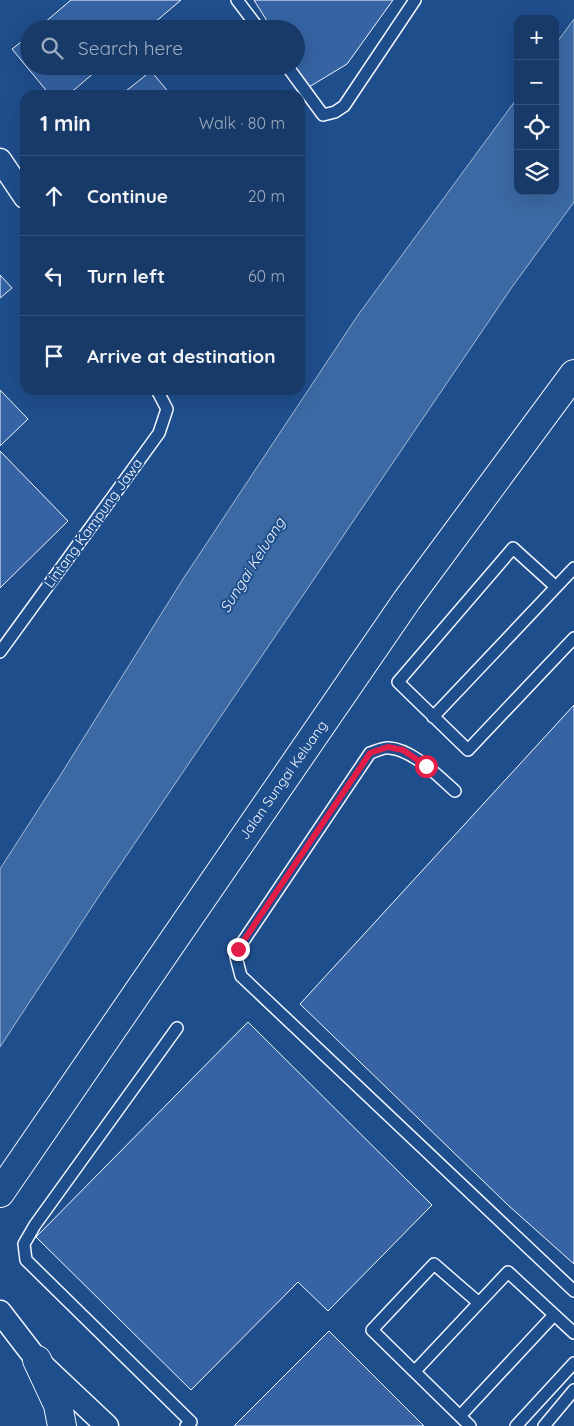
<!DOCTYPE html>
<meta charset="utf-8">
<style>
body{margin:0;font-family:Quicksand,sans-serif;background:#20416f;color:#f1f3f6}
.controls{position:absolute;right:15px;top:15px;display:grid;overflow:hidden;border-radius:10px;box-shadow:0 5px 20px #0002}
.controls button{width:45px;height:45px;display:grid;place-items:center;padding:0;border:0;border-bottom:1px solid #36547d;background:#173a69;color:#f1f3f6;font:25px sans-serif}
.stop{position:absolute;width:15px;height:15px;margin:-11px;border:4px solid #e11d48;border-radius:50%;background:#fff}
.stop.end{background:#e11d48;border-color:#fff;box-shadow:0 1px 5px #0008}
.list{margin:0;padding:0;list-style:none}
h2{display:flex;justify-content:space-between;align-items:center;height:65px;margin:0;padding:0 20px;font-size:21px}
h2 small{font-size:16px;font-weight:400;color:#9eadc0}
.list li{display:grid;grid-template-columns:32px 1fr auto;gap:15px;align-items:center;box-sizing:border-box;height:80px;padding:0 20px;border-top:1px solid #36547d}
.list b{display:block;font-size:19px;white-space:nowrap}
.list em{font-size:16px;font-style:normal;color:#9eadc0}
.icon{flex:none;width:28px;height:28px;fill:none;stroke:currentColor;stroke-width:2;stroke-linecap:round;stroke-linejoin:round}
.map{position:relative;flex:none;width:574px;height:1426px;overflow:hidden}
.search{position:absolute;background:#173a69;box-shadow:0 5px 20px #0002;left:20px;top:20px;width:285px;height:55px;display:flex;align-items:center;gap:12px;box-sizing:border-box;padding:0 18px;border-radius:28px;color:#9eadc0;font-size:19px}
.panel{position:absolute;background:#173a69;box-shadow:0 5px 20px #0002;left:20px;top:90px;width:285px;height:305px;border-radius:15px}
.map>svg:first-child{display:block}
.water{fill:#3b69a3;stroke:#a8bbd7}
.building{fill:#3563a3;stroke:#f2f6ff}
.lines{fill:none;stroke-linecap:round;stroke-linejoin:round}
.lane-casing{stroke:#f2f6ff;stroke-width:14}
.street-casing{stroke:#f2f6ff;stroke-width:25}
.secondary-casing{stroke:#f2f6ff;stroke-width:30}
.primary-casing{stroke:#f2f6ff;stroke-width:30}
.lane{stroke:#1f4e8c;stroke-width:11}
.street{stroke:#1f4e8c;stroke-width:22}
.secondary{stroke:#1f4e8c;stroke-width:28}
.primary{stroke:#1f4e8c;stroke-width:28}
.route{stroke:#e11d48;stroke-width:6}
.labels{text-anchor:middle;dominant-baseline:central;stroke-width:4;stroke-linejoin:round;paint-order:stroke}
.street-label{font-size:14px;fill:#f2f6ff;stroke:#1f4e8c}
.water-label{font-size:15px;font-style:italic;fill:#f2f6ff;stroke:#1f4e8c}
</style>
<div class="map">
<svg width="574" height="1426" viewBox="0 0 574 1426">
<rect width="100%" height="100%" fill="#1f4e8c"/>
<path class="water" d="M574,19V202L512,287L101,893L0,1047V869L63,771L183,579L358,315L518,97V191H555V45Z"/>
<path class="building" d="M71,0H181L147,29H37Z
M254,0H393L347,64L309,87L295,66L296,29H272Z
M29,36V66H102L68,95H50L12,49Z
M151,71L171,95H121Z
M0,275L12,288L0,298Z
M0,390L28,419L0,446Z
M0,451L68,521L0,588Z
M574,705V1264L509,1206L300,1004Z
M248,1022L432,1205L328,1311L298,1282L191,1390L36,1237Z
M329,1331L424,1426H234Z"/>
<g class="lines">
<g class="lane-casing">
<path id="lane" d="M237,0L259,29
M287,66L323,115L335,112L344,106L415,0
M556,587L513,548L398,682L468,750L574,638
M0,652L159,433L167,409L157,390
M433,717L574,568
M455,791C439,777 412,749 389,748C384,747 376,751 370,753L238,949L236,957L241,976L574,1291
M177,1028L35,1225L24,1244L26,1260L191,1422L186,1426
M415,1371L508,1272L574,1333
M460,1416L554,1315
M470,1426L372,1330L434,1264L479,1303
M516,1426L574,1363
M544,1426L574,1390"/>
</g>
<g class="street-casing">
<path id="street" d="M0,160L25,197
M0,1312L37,1360L107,1426"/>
</g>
<g class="secondary-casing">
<path id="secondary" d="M0,1193L407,600L574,374"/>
</g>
<g class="primary-casing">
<path id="primary" d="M37,1360L58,1405L62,1426"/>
</g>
<use href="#lane" class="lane"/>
<use href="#street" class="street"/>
<use href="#secondary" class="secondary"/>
<use href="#primary" class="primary"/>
</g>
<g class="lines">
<path class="route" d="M238,949L370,753L388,747L403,750L426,766"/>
</g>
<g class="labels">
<g class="street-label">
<text transform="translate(93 523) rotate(-54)">Lintang Kampung Jawa</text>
<text transform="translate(283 780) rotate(-55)">Jalan Sungai Keluang</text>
</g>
<g class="water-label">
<text transform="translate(252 565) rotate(-58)">Sungai Keluang</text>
</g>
</g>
</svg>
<div class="controls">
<button>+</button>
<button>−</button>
<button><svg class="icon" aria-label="locate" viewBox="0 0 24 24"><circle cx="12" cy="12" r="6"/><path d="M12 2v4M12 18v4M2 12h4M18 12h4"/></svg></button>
<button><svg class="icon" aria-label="layers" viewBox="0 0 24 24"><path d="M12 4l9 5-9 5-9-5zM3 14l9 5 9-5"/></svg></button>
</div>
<div class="stop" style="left:426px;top:766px"></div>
<div class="stop end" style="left:238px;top:949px"></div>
<div class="search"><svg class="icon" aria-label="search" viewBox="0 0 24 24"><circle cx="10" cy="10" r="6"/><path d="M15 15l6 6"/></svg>Search here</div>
<section class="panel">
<h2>1 min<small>Walk · 80 m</small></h2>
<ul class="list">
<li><svg class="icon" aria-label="ahead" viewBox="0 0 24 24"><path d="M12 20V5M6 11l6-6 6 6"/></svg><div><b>Continue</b></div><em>20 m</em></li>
<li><svg class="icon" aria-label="left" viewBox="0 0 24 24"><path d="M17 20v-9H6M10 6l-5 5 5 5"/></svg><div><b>Turn left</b></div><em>60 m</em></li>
<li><svg class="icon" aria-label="arrive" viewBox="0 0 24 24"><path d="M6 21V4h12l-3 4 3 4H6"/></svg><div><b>Arrive at destination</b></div></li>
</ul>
</section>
</div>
